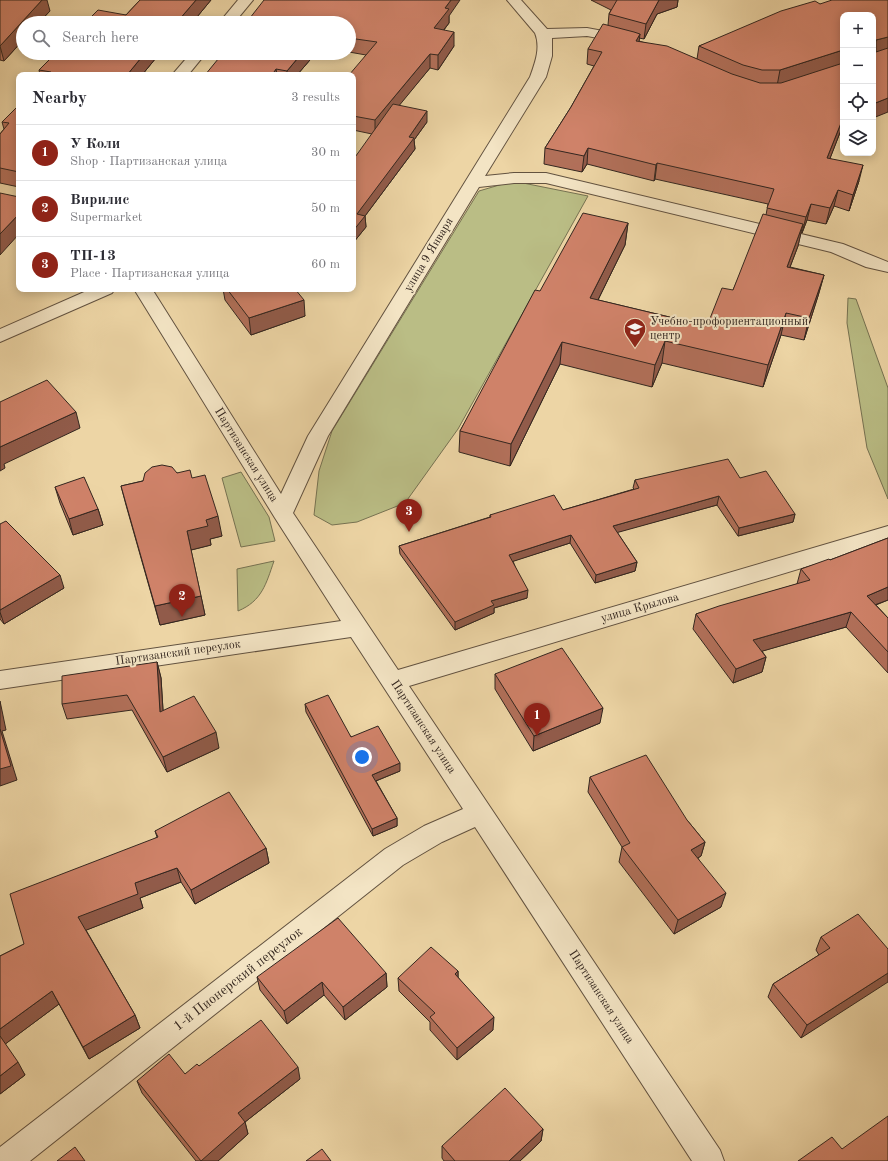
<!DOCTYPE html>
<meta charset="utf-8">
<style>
body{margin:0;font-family:"Old Standard TT",serif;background:#f2f2f3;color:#2b2b33}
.controls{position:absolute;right:12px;top:12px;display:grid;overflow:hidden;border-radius:8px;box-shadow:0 2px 10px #0003}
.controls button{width:36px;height:36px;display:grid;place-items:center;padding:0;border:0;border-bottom:1px solid #e1e1e2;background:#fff;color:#2b2b33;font:20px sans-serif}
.you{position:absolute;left:362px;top:757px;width:14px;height:14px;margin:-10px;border:3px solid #fff;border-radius:50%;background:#1a73e8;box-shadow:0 0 0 6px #1a73e833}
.badge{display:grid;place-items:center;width:26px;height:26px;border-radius:50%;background:#8f2418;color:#fff;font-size:13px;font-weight:700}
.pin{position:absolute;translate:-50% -33px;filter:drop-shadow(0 1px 2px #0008)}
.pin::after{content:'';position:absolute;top:21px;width:14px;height:12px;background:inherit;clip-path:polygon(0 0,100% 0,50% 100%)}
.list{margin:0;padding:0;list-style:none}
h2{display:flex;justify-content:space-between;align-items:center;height:52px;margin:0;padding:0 16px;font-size:17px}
h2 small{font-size:13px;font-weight:400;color:#7c7c81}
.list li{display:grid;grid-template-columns:26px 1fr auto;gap:12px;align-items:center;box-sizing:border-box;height:56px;padding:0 16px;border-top:1px solid #e1e1e2}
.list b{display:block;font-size:15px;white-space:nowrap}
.list p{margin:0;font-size:13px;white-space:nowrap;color:#7c7c81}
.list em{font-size:13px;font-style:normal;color:#7c7c81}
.icon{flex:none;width:22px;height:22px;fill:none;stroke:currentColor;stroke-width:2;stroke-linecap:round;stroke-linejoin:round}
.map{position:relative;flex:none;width:888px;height:1161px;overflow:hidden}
.search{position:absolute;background:#fff;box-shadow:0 2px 10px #0003;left:16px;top:16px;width:340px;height:44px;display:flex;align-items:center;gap:10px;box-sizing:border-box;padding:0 14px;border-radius:22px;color:#7c7c81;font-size:15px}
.panel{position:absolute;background:#fff;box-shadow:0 2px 10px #0003;left:16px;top:72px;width:340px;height:220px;border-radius:8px}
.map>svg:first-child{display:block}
.green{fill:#babd85;stroke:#767252}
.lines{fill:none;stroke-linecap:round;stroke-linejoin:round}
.minor-casing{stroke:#625240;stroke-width:2}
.minor{fill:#f3e4c4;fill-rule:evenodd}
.wall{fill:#b2705a;stroke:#33261f}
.shaded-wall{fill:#915b4a;stroke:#33261f}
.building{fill:#cf8269;stroke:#33261f}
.labels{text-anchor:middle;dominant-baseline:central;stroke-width:4;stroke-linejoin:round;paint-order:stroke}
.street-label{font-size:12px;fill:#33261f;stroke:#f3e4c4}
.poi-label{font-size:12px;fill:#33261f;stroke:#f3e4c4;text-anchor:start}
.near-street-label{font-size:14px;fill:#33261f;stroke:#f3e4c4}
</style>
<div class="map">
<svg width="888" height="1161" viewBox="0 0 888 1161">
<rect width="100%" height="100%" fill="#edd5a5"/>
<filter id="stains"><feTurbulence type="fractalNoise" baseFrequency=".005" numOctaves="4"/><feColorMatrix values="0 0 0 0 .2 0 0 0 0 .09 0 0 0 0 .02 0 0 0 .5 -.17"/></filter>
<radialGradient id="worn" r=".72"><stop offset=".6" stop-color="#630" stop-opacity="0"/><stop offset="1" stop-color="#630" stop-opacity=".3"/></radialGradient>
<path class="green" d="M513,181L588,196L458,429L405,503L357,522L332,525L314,515L319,471L332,431L479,191Z
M848,298L856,299L888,388V499L867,448L847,323Z
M241,472L269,517L275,541L241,547L222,478Z
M274,561C266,584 262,601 238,611L237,569Z"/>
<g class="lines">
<g class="minor-casing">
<path id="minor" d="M238,0H253L234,23H219Z
M507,0H521L547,29L587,28L630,36L632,39L630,42L625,43L587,36L552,38V56L546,77L485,176L514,173H546L843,244L888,262V272L866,267L831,252L546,183H514L479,187L328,436L293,513L398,670L888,526V542L409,686L720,1150L724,1161H692L475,827L442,842L403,865L30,1161H0V1147L385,849L424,826L463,809L351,637L0,689V671L341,621L275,518L134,289H152L281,494L308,436L530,77C535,63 541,48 535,33Z
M191,53H206L188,75H172Z
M91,289H115L112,293L0,342V329Z"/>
</g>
<use href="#minor" class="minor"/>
</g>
<path class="wall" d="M0,0L50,11L4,61L0,60Z
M140,0H211L192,23H85L126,15Z
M591,0H678L677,7L657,14L644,39L639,38V41L697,59L699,46L820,4L843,15V129L841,130L830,158L859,181L849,211L834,206L826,224L807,220L802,233L801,232L798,246L790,267L824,275L818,296L804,340L781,335L763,387L662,363L652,387L560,364L510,466L459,452L460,431L540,291L628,223L625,245L598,300L707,326L733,290L766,215L768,204L655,179L654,181L587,164L582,172L544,164L545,148L571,107L594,66L587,64L588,49L608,25L609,14L611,10Z
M449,16V23L444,30L454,46L438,70L430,68L399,105L427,122L414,140L415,149L365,216L366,227L353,243L372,134L353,130V75L366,55L349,52V23Z
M56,53H160L142,75H40L39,70Z
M316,53L297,75H205Z
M19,105V187L0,183V134L4,129L2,122Z
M223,289H295L305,316L251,335L225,300Z
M177,473L192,478L222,536L210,539L211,545L191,550L205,615L160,625L126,505L121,486Z
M740,478L795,514L793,522L738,536L717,505L617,532L637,562L635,571L595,583L570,543L513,561L527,598L494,608V613L455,630L400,554L399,546L490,517V515L563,510L634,489L633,488L635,480Z
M55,487L98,509L103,525L73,535L60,503Z
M0,524L64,588L4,624L0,619Z
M888,538V600L876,605L888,618V673L846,627L762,651L766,657L762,672L733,683L693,629L696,614L797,584L801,569L830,560Z
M157,662L161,678L163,710L219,748L167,772L132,710L67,719L62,704Z
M495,674L600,723L533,751L495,689Z
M305,704L400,771L376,781L397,818V826L373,836L306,712Z
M590,777L687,820L705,842L701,856L698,858L721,907L674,934L619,862L622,847L588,792Z
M155,831L266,848L269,863L195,904L181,882L140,898L143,908L86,930L135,1015L140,1028L89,1059L59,1004L5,1044L25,1075L0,1094V956L24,944L157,837Z
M821,937L888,949L801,1038L768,997L773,984L819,955L816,950Z
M458,971V977L493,1030L457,1060L430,1030V1022L399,991L398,978Z
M386,973L387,987L345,1020L324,995L287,1024L260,990L257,977Z
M199,1066L300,1079L245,1122L248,1134L218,1161H196L142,1093L137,1081L185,1074Z
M543,1129L541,1141L520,1161H444L442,1158V1146Z"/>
<path class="shaded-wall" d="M42,0H47L50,11L38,23H23V40L4,61L0,46Z
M196,0H211L192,23H178V21Z
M451,0H460L449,16V23L434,42V28L445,8Z
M659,0H678L677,7L657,14L644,39L646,24Z
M454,32V46L438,70V55Z
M640,34L638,50L636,41Z
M888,37V51L873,55L876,40Z
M843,50V65L777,86L780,70Z
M145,53H160L142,75H127Z
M302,53H316L297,75H287V71Z
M430,54V68L375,135V120Z
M276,69L277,75H272Z
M888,98V112L873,118V104Z
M427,111V122L414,140L415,149L365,216L366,227L353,243V231L357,214L409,137Z
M843,118V129L841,130L824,174L827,158Z
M588,148L587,164L582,172L584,156Z
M657,163L655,179L654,181L656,165Z
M863,165L859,181L849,211L853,195Z
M838,190L834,206L826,224L830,208Z
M811,204L807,220L802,233L806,217Z
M19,214V234L0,255V234Z
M628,223L625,245L588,320L590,298Z
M803,224L798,246L782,288L787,267Z
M824,275L818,296L804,340L809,318Z
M304,300L305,316L251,335L249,318Z
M786,313L781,335L763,387L768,365Z
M665,341L662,363L652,387L655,365Z
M562,342L560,364L510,466L511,444Z
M76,412L80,428L4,464L5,468L0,471V447Z
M719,496L717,505L612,534L613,526Z
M98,509L103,525L73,535L69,519Z
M795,514L793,522L738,536L739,528Z
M218,516L222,536L210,539L211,545L191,550L187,531L206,520Z
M571,535L570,543L508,563L509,555Z
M637,562L635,571L595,583L596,575Z
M60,575L64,588L4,624L0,612V610Z
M888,587V600L861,610L867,596Z
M528,590L527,598L494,608V613L455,630V622L491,601Z
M201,596L205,615L160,625L155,606Z
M851,612L846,627L749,655L753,640Z
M766,657L762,672L733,683L736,669Z
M157,662L161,678L164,727L160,712Z
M0,701L6,730L2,731L17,780L0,786Z
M603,708L600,723L533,751L534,736Z
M216,732L219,748L167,772L163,757Z
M400,763V771L373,782L372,775Z
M397,818V826L373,836L372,829Z
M705,842L701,856L687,864L691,850Z
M266,848L269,863L195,904L191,890Z
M177,868L181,882L140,898L143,908L84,931L78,917L135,883Z
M726,893L721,907L674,934L678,920Z
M458,971V984L455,974Z
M386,973L387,987L345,1020L343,1007Z
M888,973V982L801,1038L807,1025Z
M322,982L324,995L287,1024L284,1011Z
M52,991L59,1004L4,1045L0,1038V1029Z
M135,1015L140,1028L89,1059L83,1047Z
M494,1017L493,1030L457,1060V1048Z
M18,1062L25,1075L0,1094V1076Z
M298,1067L300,1079L245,1122L248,1134L218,1161H201L238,1113Z
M543,1129L541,1141L520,1161H509Z"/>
<path class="building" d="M0,0H42L0,46Z
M140,0H196L178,21L171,20L169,23H85L98,10L126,15Z
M264,0H451L445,8L449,9L434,28L454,32L438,55L430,54L375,120L353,116V75H349L377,42L349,38V23H246Z
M617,0H659L646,24L609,14Z
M832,0H888V37L876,40V52L888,48V98L873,104V15H843V50L780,70H762L743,65L699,46L781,11L815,1L820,4Z
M603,24L634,32L640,34L636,41L667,46L732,74L760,83H781L843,63V118L827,158L863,165L853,195L838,190L830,208L811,204L806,217L767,208L774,189L657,163L656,165L588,148L584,156L545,148L571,107L602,52L588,49Z
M56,53H145L127,75H49L51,72L39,70Z
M223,53H302L287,71L276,69L272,75H205Z
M393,104L427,111L409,137L414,138L357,214L365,216L353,231V160Z
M19,105V172L0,168V134L9,123L2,122Z
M0,193L19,197V214L0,234Z
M583,213L628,223L590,298L707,326L722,288L733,290L763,214L803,224L787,267L824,275L809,318L786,313L768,365L665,341L655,365L562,342L511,444L460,431L535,290L540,291Z
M227,289H295L304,300L249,318Z
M47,380L76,412L0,447V402Z
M728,459L740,478L766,471L795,514L739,528L719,496L613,526L637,562L596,575L571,535L509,555L528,590L491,601L494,605L455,622L399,546L491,517L490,515L554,495L563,510L639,488L635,480Z
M162,465L172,467L177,473L190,470L192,478L205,475L218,516L206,520L208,526L187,531L201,596L155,606L121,486L143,481L145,473L152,467Z
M84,477L98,509L69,519L55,487Z
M6,521L60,575L0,610V524Z
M888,538V587L867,596L888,618V652L851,612L753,640L766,657L736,669L696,614L719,606L810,580L801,569L829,559L830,560Z
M562,648L603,708L534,736L495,674Z
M157,662L160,712L194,696L216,732L163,757L127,695L62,704V676Z
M328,695L351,737L378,726L400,763L372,775L397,818L372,829L305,704Z
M0,729L11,766L0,769Z
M646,755L687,820L705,842L691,850L726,893L678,920L622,847L630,843L590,777Z
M229,792L266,848L191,890L177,868L135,883L138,894L78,917L135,1015L83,1047L52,991L0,1029V956L24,944L10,894L158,837L155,831Z
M858,914L888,949V973L807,1025L773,984L830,948L821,937Z
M338,918L386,973L343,1007L322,982L284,1011L257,977Z
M431,947L458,971L455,974L494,1017L457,1048L430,1017L435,1013L398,978Z
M261,1020L298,1067L238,1113L245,1122L201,1161L137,1081L169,1054L185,1074L197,1064L199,1066Z
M0,1036L18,1062L0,1076Z
M505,1088L543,1129L509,1161H455L442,1146Z
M888,1116V1161H798L832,1137L842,1149Z
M75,1147L85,1161H57Z
M322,1149L331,1161H306Z"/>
<defs>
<g id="school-pin" transform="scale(1.15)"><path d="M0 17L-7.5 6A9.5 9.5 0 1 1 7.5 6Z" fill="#8f2418" stroke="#f3e4c4"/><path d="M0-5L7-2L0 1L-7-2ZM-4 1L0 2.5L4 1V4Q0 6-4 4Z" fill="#fff"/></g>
</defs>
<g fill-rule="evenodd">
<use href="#school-pin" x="635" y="329"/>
</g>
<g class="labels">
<g class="street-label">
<text transform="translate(429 255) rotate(-59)">улица 9 Января</text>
<text transform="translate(246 455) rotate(58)">Партизанская улица</text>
<text transform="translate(640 608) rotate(-16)">улица Крылова</text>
<text transform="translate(178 653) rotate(-8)">Партизанский переулок</text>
<text transform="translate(423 727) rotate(57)">Партизанская улица</text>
<text transform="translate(601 997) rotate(57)">Партизанская улица</text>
</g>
<g class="poi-label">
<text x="650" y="322">Учебно-профориентационный<tspan x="650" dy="14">центр</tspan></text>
</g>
<g class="near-street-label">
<text transform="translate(238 979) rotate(-38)">1-й Пионерский переулок</text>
</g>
</g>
<rect width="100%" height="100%" filter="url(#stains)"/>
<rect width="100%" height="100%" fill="url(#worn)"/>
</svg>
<div class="controls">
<button>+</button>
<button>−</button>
<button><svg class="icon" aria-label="locate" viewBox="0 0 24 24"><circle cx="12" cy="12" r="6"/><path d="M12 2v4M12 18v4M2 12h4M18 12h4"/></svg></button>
<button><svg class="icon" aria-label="layers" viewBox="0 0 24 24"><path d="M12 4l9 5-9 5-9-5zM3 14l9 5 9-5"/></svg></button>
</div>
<div class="you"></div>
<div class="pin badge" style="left:537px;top:736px">1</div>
<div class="pin badge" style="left:182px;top:617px">2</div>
<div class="pin badge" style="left:409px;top:532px">3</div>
<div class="search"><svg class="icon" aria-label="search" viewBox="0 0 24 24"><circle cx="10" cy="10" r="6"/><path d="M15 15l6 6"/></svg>Search here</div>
<section class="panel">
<h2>Nearby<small>3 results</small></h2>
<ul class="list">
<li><span class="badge">1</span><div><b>У Коли</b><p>Shop · Партизанская улица</p></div><em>30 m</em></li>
<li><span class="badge">2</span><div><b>Вирилис</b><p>Supermarket</p></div><em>50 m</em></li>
<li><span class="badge">3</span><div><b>ТП-13</b><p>Place · Партизанская улица</p></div><em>60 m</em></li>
</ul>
</section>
</div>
